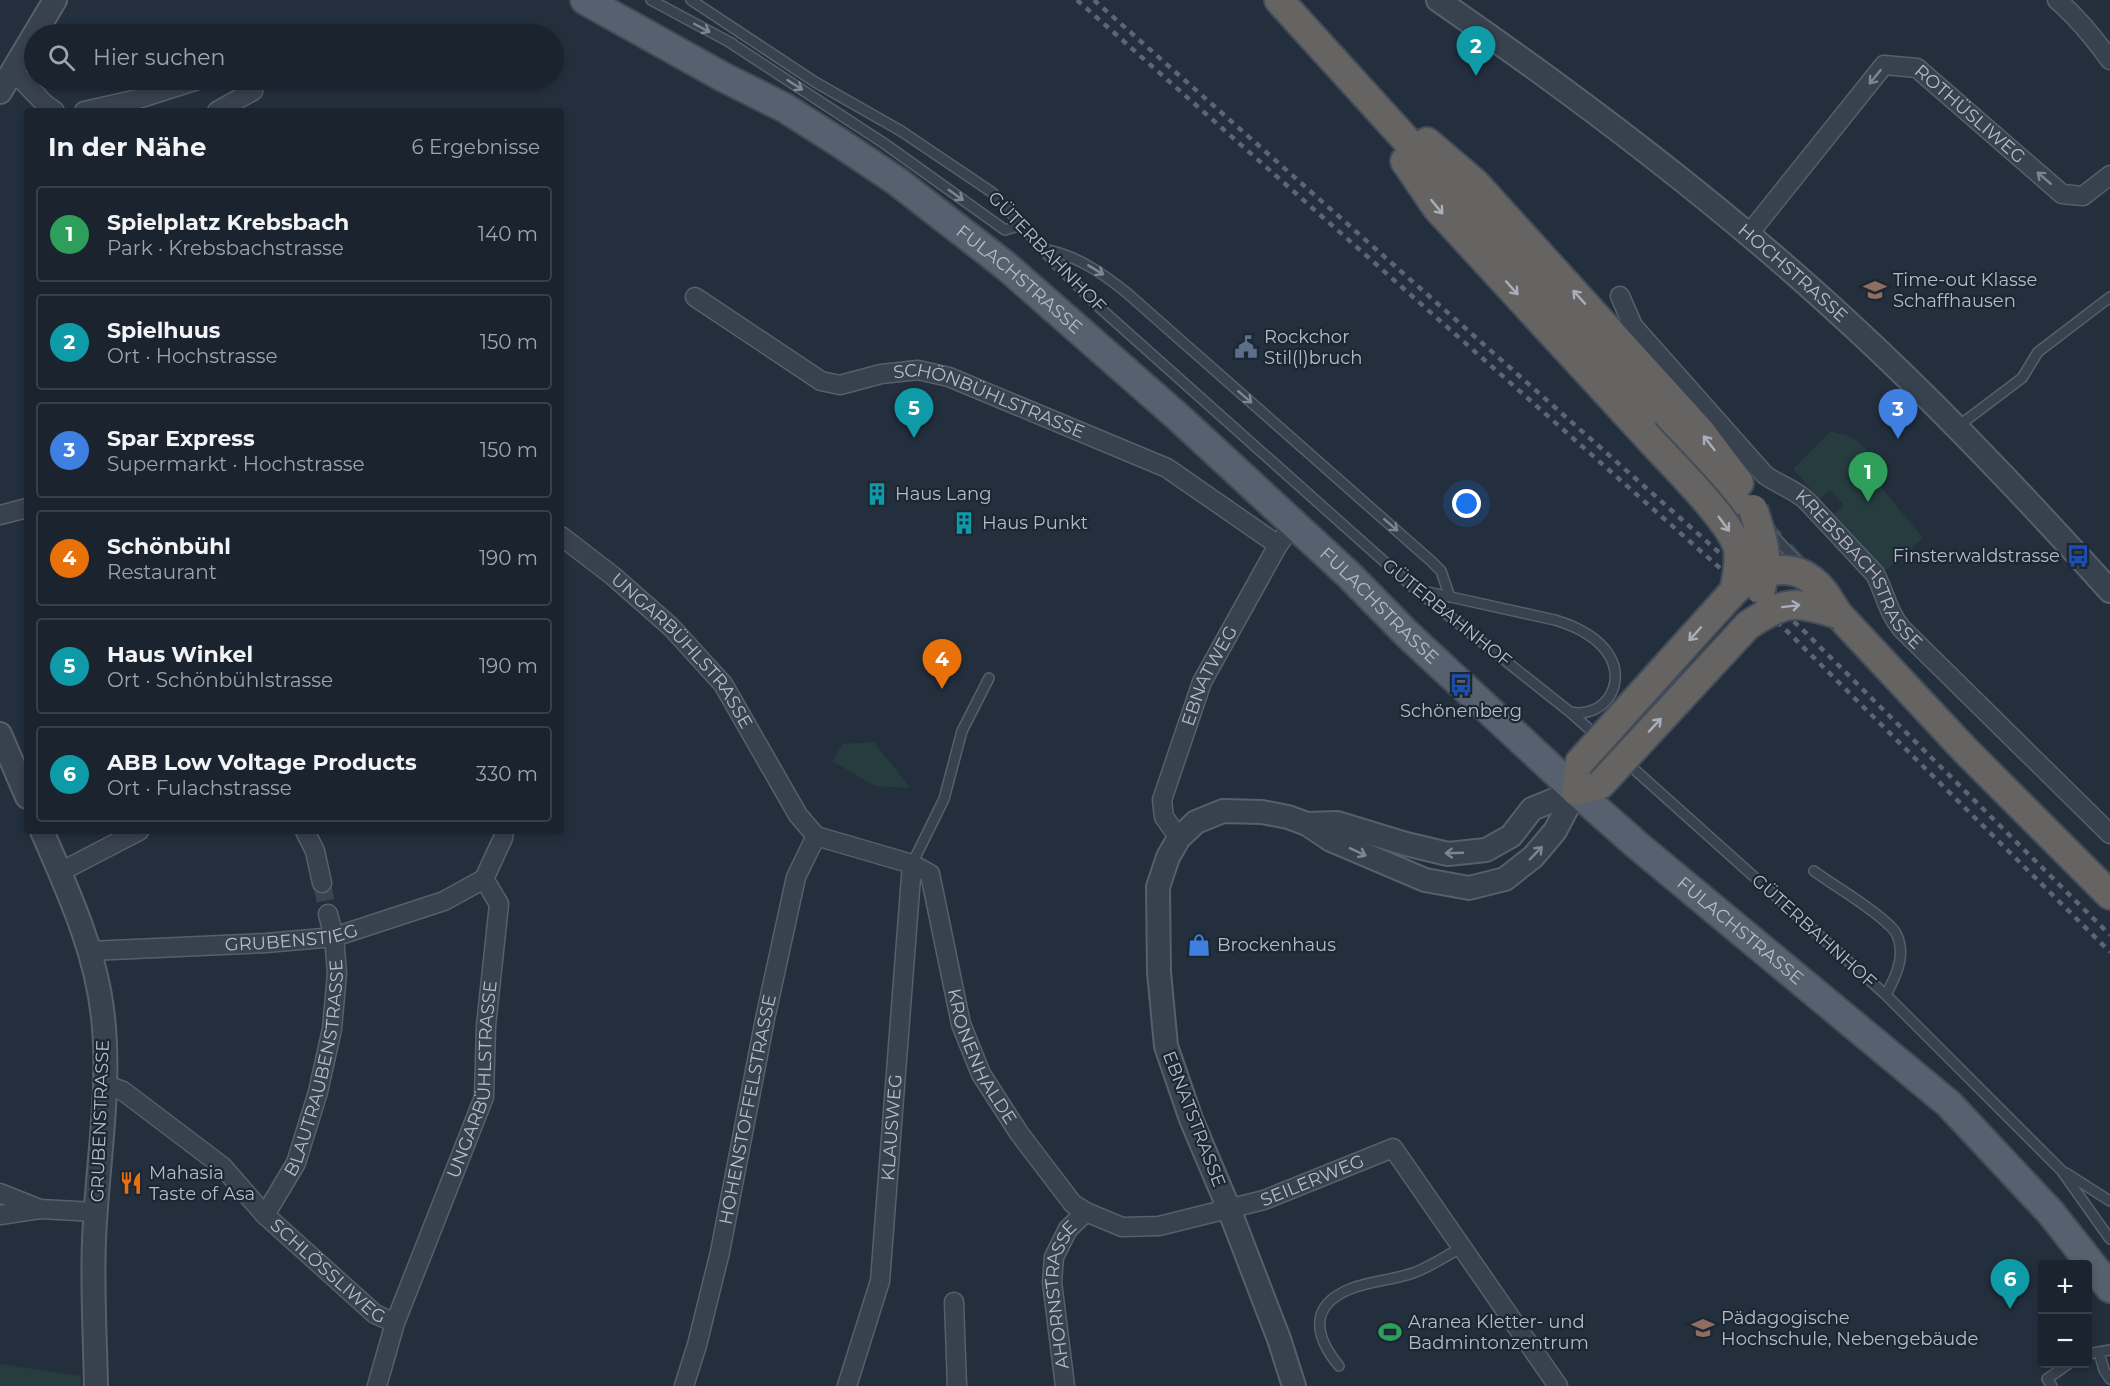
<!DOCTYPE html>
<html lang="de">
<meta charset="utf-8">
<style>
body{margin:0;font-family:Montserrat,sans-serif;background:#242b36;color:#f1f3f6}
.controls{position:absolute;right:18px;bottom:18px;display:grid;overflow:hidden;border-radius:6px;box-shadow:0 3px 9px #0003}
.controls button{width:54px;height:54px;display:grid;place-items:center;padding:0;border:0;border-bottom:2px solid #39404a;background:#1b232e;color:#f1f3f6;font:30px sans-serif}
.you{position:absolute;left:1467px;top:504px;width:21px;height:21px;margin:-15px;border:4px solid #fff;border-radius:50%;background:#1a73e8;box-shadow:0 0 0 9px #1a73e833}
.badge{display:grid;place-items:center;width:39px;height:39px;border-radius:50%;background:#bca0f2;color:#fff;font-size:20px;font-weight:700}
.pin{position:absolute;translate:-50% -50px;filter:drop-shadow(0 2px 3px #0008)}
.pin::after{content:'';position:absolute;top:32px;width:21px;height:18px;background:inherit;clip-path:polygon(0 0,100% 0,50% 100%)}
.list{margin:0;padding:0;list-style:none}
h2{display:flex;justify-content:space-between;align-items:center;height:78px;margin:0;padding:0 24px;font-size:26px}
h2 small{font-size:20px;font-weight:400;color:#a0a4aa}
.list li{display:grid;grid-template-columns:39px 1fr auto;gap:18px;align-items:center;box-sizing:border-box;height:96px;margin:0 12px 12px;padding:0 12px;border:2px solid #39404a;border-radius:6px}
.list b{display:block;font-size:22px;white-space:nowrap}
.list p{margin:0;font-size:20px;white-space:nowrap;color:#a0a4aa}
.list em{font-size:20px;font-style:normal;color:#a0a4aa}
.icon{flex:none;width:33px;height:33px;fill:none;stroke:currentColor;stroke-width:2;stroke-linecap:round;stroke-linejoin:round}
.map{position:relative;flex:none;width:2110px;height:1386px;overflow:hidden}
.search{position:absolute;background:#1b232e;box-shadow:0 3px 9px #0003;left:24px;top:24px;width:540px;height:66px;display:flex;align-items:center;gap:15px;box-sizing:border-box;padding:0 21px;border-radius:33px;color:#a0a4aa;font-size:22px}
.panel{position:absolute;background:#1b232e;box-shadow:0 3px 9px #0003;left:24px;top:108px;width:540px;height:726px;border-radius:6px}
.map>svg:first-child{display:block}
.green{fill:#263c3f}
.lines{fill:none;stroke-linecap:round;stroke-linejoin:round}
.minor-tunnel{stroke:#3a4453;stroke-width:18;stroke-dasharray:18 9;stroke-linecap:butt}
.trunk-tunnel{stroke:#3a4453;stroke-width:28;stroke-dasharray:28 14;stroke-linecap:butt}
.service-casing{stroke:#565f6c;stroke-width:12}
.minor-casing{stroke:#565f6c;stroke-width:21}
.tertiary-casing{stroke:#565f6c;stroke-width:26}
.primary-casing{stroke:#414a57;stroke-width:32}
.trunk-casing{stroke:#434c59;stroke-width:32}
.service{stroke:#38414e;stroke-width:9}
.minor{stroke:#38414e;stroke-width:18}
.tertiary{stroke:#38414e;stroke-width:22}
.primary{stroke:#56606e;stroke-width:28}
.trunk{stroke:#656462;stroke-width:28}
.rail{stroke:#5a6575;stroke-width:4.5;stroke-dasharray:6 6;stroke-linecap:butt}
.trunk-bridge-casing{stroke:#434c59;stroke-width:32;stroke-linecap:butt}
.trunk-bridge{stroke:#656462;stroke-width:28}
.oneway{stroke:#7c8592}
.oneway2{stroke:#a8afba}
.labels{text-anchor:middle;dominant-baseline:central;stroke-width:4.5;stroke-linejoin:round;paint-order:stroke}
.street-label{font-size:18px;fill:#b4bcc9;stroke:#1d2633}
.poi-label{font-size:18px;fill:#b4bcc9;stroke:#1d2633;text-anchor:start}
</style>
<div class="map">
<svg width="2110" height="1386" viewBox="0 0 2110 1386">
<rect width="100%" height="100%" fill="#242f3e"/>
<path class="green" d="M1831,431L1852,437L1876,458L1882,488L1923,538L1885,571L1834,514L1844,505L1830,490L1820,499L1793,469Z
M874,742L910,788L875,786L832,761L843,744Z
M0,1364L81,1376V1386H0Z"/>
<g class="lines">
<path class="minor-tunnel" d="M322,883L328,914"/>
<path class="trunk-tunnel" d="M1753,522L1811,585"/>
<g class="service-casing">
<path id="service" d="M651,0L733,44
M691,0L815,82L901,131L993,193L1056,264L1100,308L1415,589L1570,712L1598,737
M729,42L885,144L1005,230L1022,225
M1043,249C1076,255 1101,272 1127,293L1431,561L1441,571L1450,597
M1957,427L2022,378L2038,352L2110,297
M1769,531L1800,564
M1419,590L1555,620C1575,626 1597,636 1609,655C1627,684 1604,719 1570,712
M1626,762L1886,995L2061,1170L2110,1239
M912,864L944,799L962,731L989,678
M1814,871C1837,888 1870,906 1890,926C1896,931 1899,938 1900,946C1903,963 1893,981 1886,995
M2066,1173L2110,1201
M2099,1352L2104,1370L2110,1379
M2088,1354L2110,1350
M1339,1366C1315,1337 1308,1306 1350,1289C1370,1281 1393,1280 1413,1273C1430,1267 1446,1256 1462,1247
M2052,1386L2047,1379L2068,1364"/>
</g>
<g class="minor-casing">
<g id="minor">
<path d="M2057,0C2077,17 2094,38 2110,60"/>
<path d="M13,71L45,104L55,111"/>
<path d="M84,111L138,99L198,80"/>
<path d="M217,111L253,91L251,80"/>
<path id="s1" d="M1748,235L1884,65L1917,68L2062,194L2083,196L2110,175"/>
<path id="s2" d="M1620,296L1633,326L1765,475C1779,485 1794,489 1807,501L1875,574C1886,595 1887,611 1902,629L2110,834"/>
<path id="s3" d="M695,297L821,381L840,385L881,374L918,370L949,377L1167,468L1278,545"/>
<path d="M0,515L27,508"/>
<path id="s4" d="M561,536L613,576L671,627L723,684L798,815L816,836L912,864L930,874L961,1024L981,1074L1019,1133L1073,1204L1086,1212L1122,1227L1159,1226L1264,1200L1393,1148L1558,1386"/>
<path d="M305,831L315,851L322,883"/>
<path id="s5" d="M1179,838L1164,817L1162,800L1202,682L1278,545L1284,537"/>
<path d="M60,872L139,831"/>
<path d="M484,879L503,838L504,831"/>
<path id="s6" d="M90,951L266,943L334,937L444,901L484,879"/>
<path id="s7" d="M106,1085L123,1091L222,1166L265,1215L375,1314L395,1323L377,1386"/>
<path d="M0,1193L40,1209L96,1212"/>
<path d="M0,1215L40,1209"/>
<path id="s8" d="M265,1215L296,1163L318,1092L332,1029L337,973L334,937L328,914"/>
<path d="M954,1302L957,1386"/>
<path id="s9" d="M395,1323L484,1097L486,1026L499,904L484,879"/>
<path id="s10" d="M684,1386L697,1345L720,1252L765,1019L796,877L816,836"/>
<path id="s11" d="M847,1386L880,1281L912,864"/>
<path id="s12" d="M1065,1386L1052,1282L1054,1257L1068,1229L1086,1212"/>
</g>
</g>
<g class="tertiary-casing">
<g id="tertiary">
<path id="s13" d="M1438,0C1586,102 1730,211 1861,334C1948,415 2030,502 2110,591"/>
<path d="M0,92L55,0"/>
<path d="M0,734L27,797"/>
<path d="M1307,824L1337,823L1406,844L1448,854L1486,850L1511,836L1532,809L1576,791"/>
<path d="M42,831C68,891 96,951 103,1017C111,1091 97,1166 94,1240C92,1288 95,1338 96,1386"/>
<path d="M1294,1386L1279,1339L1229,1209L1191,1119L1166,1046L1159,972L1158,887L1168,857L1179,838L1196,822L1223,811L1262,812L1288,817L1307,824L1331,840L1425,880L1469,888L1505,879L1533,857L1555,831L1576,791"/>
</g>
</g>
<g class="primary-casing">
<g id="primary">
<path id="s14" d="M585,0L723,77L785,108L840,143L898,182L1006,266L1177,416L1349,575L1407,634L1576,791L1637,845L1949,1104L2051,1213L2110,1288"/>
</g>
</g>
<g class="trunk-casing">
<path id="trunk" d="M1279,0L1748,516
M1427,142L1475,183L1591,311L1700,431L1739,483
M1405,161L1437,208L1644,433
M1838,614L1966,751L2110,895
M1580,762L1576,791L1601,784"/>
</g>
<use href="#service" class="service"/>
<use href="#minor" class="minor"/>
<use href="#tertiary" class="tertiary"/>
<use href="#primary" class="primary"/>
<use href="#trunk" class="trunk"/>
<path class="rail" d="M1077,0L1721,569L1789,633L2110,952
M1094,0L1722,555L1804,631L2110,935"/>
<g class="trunk-bridge-casing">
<path id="trunk-bridge" d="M1644,433C1665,457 1732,521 1738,549C1740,563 1737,578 1734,591
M1753,509C1764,542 1769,555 1761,589
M1580,762L1734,591C1753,572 1788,561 1812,580C1824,589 1830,602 1838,614
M1601,784L1748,625C1788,599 1794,602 1838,614"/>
</g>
<use href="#trunk-bridge" class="trunk-bridge"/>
</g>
<defs><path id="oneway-shaft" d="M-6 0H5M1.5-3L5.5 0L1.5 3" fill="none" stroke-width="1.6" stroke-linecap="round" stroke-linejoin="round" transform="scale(1.5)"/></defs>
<g class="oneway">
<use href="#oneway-shaft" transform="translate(702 28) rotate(28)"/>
<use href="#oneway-shaft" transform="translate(1875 77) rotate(129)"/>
<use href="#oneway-shaft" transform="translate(795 85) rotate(33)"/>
<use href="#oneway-shaft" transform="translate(2044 178) rotate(-139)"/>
<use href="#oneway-shaft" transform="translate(956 195) rotate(36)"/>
<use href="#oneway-shaft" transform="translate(1096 270) rotate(31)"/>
<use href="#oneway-shaft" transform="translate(1245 397) rotate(41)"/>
<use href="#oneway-shaft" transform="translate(1391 525) rotate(41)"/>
<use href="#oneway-shaft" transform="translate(1358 852) rotate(25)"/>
<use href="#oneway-shaft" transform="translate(1454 853) rotate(178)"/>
<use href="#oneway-shaft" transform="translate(1536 853) rotate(-46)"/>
</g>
<g class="oneway2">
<use href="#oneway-shaft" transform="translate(1437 207) rotate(51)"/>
<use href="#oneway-shaft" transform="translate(1512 288) rotate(48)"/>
<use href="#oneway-shaft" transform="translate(1579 297) rotate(-132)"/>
<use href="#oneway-shaft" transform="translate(1709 443) rotate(-128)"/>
<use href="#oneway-shaft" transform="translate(1724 524) rotate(54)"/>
<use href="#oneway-shaft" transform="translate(1791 606) rotate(-7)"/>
<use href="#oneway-shaft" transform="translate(1695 634) rotate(132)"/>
<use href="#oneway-shaft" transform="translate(1655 725) rotate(-47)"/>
</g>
<defs>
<g id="school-bare" transform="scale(1.8)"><path d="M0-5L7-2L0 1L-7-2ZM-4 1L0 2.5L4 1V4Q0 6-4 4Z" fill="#8d6e63" stroke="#1d2633" stroke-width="2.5" paint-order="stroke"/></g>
<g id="civic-bare" transform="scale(1.8)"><path d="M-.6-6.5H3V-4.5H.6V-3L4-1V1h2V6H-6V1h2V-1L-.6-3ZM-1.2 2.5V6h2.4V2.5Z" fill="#5c6f8a" stroke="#1d2633" stroke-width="2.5" paint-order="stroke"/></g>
<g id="building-bare" transform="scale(1.8)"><path d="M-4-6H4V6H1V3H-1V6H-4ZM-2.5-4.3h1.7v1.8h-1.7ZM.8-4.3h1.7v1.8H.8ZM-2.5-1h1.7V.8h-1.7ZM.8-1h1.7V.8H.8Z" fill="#0f9aa8" stroke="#1d2633" stroke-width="2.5" paint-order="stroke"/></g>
<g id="bus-bare" transform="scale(1.8)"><path d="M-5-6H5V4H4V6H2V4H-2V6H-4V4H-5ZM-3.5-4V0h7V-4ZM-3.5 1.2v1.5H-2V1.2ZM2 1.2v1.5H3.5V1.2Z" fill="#1a4fb4" stroke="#1d2633" stroke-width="2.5" paint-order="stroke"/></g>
<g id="shop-bare" transform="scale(1.8)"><path d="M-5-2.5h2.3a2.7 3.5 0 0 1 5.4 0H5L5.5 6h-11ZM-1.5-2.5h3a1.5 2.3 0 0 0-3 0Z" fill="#3f7fe0" stroke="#1d2633" stroke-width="2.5" paint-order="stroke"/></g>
<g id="restaurant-bare" transform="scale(1.8)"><path d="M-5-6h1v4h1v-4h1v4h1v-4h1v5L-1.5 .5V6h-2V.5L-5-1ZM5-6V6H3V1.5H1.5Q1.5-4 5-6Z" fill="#e8710a" stroke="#1d2633" stroke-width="2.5" paint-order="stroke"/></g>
<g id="stadium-bare" transform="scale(1.8)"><path d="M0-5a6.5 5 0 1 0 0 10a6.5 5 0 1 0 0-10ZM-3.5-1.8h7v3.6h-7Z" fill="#2e9e5b" stroke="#1d2633" stroke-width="2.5" paint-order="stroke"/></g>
</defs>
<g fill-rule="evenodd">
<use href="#school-bare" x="1875" y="290"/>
<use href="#civic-bare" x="1246" y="347"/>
<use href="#building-bare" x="877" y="494"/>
<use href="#building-bare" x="964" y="523"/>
<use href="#bus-bare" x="2078" y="556"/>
<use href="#bus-bare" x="1461" y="685"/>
<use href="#shop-bare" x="1199" y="945"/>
<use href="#restaurant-bare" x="131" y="1183"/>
<use href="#school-bare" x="1703" y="1328"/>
<use href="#stadium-bare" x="1390" y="1332"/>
</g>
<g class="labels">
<g class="street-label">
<text stroke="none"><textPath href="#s1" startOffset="321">ROTHÜSLIWEG</textPath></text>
<text transform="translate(1047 252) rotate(46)">GÜTERBAHNHOF</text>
<text stroke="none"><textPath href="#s13" startOffset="448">HOCHSTRASSE</textPath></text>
<text stroke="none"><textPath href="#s14" startOffset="518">FULACHSTRASSE</textPath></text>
<text stroke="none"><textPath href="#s3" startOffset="327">SCHÖNBÜHLSTRASSE</textPath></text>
<text stroke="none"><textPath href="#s2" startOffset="368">KREBSBACHSTRASSE</textPath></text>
<text stroke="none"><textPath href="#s14" startOffset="1004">FULACHSTRASSE</textPath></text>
<text transform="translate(1447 613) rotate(39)">GÜTERBAHNHOF</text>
<text stroke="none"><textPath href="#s4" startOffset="168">UNGARBÜHLSTRASSE</textPath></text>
<text stroke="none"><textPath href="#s5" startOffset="176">EBNATWEG</textPath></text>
<text stroke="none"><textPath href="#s14" startOffset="1490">FULACHSTRASSE</textPath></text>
<text transform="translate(1814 931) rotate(42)">GÜTERBAHNHOF</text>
<text stroke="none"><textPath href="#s6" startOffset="202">GRUBENSTIEG</textPath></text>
<text stroke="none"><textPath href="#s4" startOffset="710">KRONENHALDE</textPath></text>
<text stroke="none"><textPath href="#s8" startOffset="158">BLAUTRAUBENSTRASSE</textPath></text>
<text stroke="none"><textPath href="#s9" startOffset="258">UNGARBÜHLSTRASSE</textPath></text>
<text stroke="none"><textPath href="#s10" startOffset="284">HOHENSTOFFELSTRASSE</textPath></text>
<text transform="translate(1194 1119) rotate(69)">EBNATSTRASSE</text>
<text transform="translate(100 1121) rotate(-88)">GRUBENSTRASSE</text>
<text stroke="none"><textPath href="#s11" startOffset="264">KLAUSWEG</textPath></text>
<text stroke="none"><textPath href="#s4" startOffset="1137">SEILERWEG</textPath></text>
<text stroke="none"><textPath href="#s7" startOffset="292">SCHLÖSSLIWEG</textPath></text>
<text stroke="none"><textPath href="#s12" startOffset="93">AHORNSTRASSE</textPath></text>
</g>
<g class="poi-label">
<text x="1893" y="280">Time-out Klasse<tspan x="1893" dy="21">Schaffhausen</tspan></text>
<text x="1264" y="337">Rockchor<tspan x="1264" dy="21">Stil(l)bruch</tspan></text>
<text x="895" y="494">Haus Lang</text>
<text x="982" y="523">Haus Punkt</text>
<text x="2060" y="556" text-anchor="end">Finsterwaldstrasse</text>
<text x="1461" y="711" text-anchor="middle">Schönenberg</text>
<text x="1217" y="945">Brockenhaus</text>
<text x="149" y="1173">Mahasia<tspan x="149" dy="21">Taste of Asa</tspan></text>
<text x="1721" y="1318">Pädagogische<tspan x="1721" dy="21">Hochschule, Nebengebäude</tspan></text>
<text x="1408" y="1322">Aranea Kletter- und<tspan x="1408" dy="21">Badmintonzentrum</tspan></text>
</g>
</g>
</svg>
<div class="controls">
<button>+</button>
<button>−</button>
</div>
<div class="you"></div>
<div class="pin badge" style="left:1868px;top:502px;background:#2e9e5b">1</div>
<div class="pin badge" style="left:1476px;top:76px;background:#0f9aa8">2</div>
<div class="pin badge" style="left:1898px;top:439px;background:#3f7fe0">3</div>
<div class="pin badge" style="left:942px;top:689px;background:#e8710a">4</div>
<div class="pin badge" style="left:914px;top:438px;background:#0f9aa8">5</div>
<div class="pin badge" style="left:2010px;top:1309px;background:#0f9aa8">6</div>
<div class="search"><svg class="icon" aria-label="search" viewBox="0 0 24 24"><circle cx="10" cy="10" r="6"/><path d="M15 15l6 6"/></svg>Hier suchen</div>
<section class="panel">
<h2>In der Nähe<small>6 Ergebnisse</small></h2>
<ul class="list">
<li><span class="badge" style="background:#2e9e5b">1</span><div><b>Spielplatz Krebsbach</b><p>Park · Krebsbachstrasse</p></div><em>140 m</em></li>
<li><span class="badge" style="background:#0f9aa8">2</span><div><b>Spielhuus</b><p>Ort · Hochstrasse</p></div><em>150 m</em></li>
<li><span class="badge" style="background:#3f7fe0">3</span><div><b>Spar Express</b><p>Supermarkt · Hochstrasse</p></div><em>150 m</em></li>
<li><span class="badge" style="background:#e8710a">4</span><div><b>Schönbühl</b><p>Restaurant</p></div><em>190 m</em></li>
<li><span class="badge" style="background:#0f9aa8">5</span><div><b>Haus Winkel</b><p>Ort · Schönbühlstrasse</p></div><em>190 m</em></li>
<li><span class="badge" style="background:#0f9aa8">6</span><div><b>ABB Low Voltage Products</b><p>Ort · Fulachstrasse</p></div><em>330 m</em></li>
</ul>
</section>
</div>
